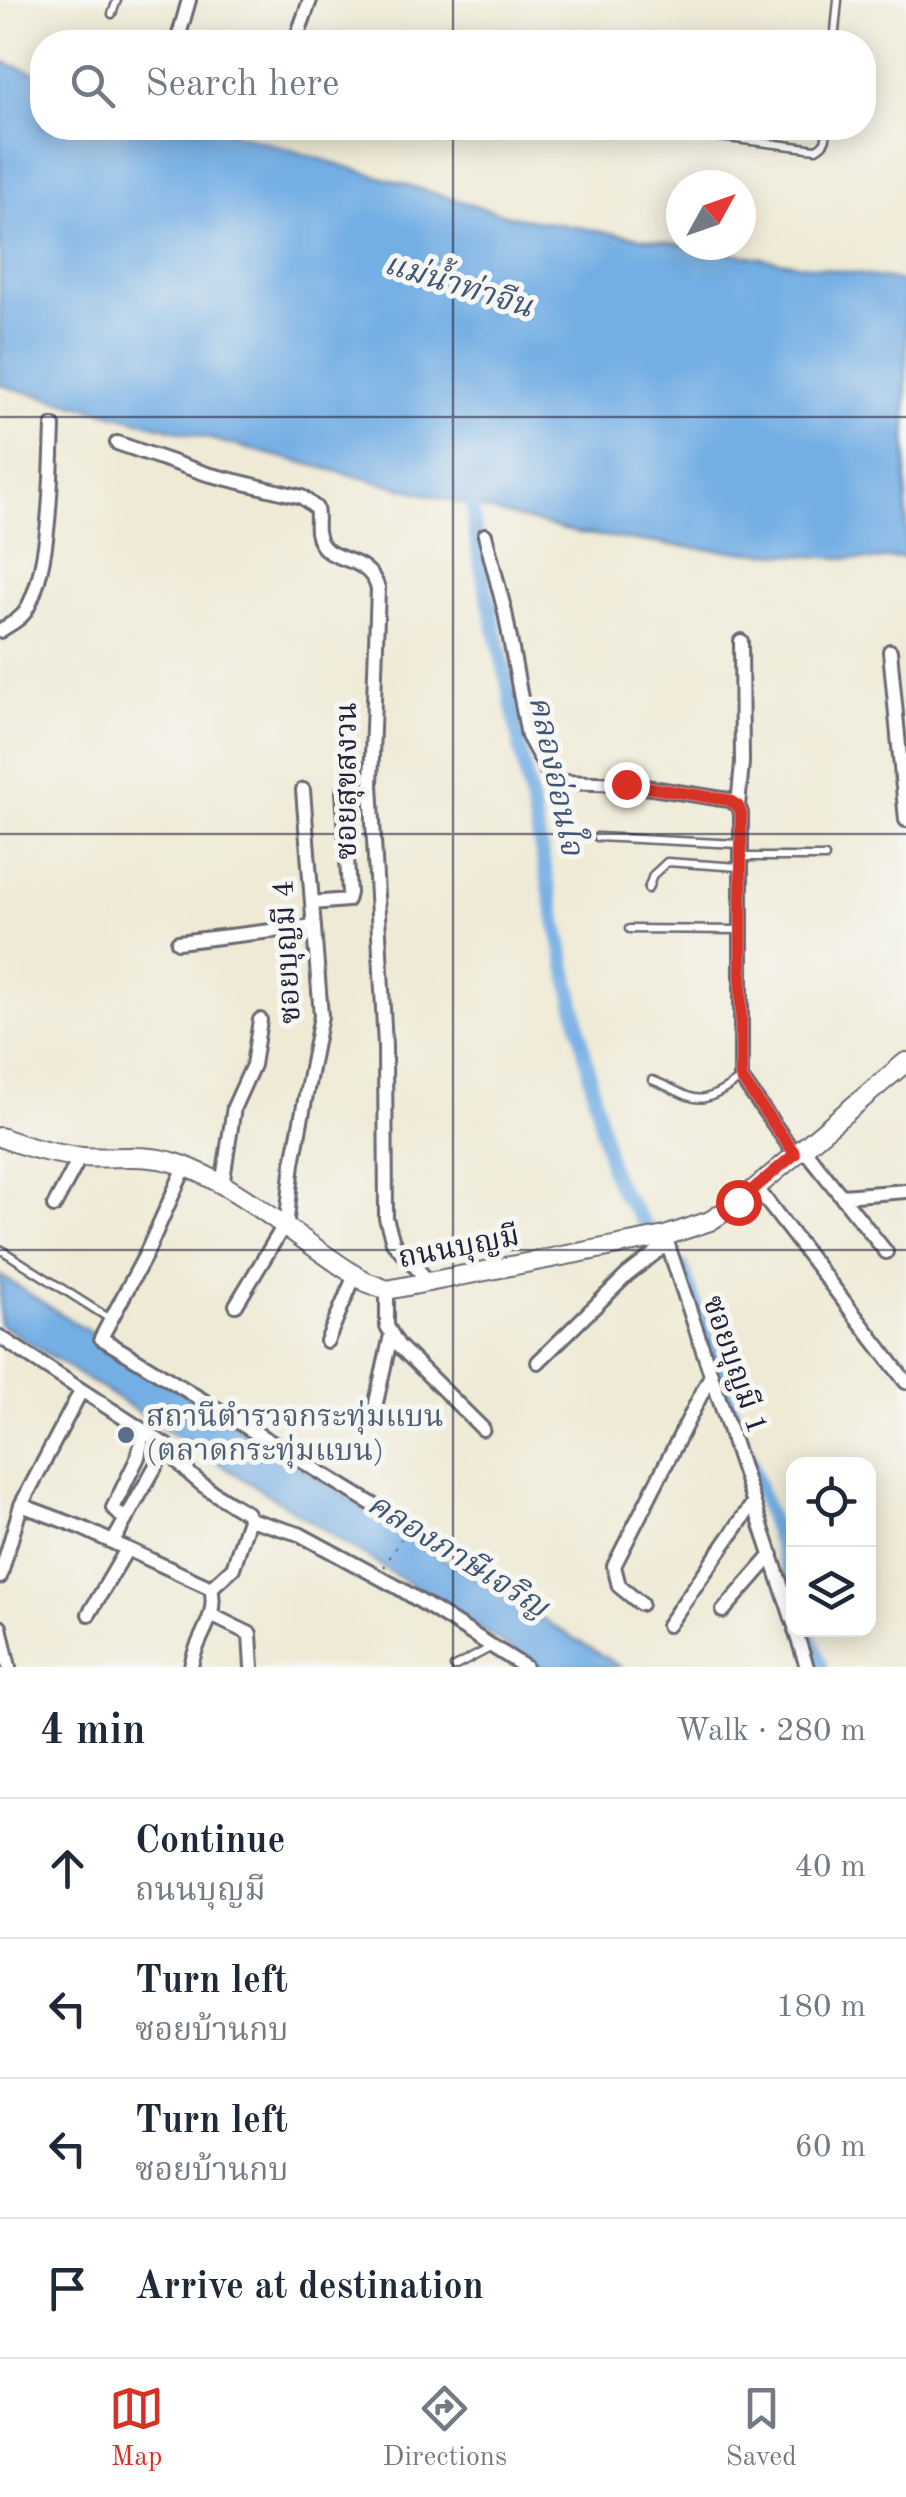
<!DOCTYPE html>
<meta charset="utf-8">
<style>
body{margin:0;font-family:"Old Standard TT","Noto Serif Thai",serif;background:#f6f6f7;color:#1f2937}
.controls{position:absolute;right:30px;bottom:30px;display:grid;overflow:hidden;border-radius:20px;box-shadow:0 5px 25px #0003}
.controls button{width:90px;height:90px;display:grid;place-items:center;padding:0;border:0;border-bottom:2px solid #e0e1e3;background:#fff;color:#1f2937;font:50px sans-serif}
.compass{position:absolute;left:666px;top:170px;width:90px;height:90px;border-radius:50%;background:#fff;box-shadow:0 5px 25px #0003;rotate:50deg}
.stop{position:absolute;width:30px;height:30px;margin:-22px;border:8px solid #d93025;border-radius:50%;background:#fff}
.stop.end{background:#d93025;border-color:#fff;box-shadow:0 2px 10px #0008}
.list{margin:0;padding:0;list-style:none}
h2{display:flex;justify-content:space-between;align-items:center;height:130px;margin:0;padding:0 40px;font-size:42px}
h2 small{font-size:32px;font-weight:400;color:#747a83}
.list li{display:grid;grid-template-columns:65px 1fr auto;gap:30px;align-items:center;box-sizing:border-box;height:140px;padding:0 40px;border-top:2px solid #e0e1e3}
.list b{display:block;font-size:38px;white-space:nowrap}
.list p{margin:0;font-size:32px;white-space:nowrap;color:#747a83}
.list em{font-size:32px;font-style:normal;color:#747a83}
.icon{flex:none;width:55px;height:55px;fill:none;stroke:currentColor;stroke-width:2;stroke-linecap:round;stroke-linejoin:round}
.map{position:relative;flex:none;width:906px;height:1667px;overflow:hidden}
.search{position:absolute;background:#fff;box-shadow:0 5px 25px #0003;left:30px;right:30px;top:30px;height:110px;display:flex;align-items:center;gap:25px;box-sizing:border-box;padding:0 35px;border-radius:40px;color:#747a83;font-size:38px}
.sheet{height:690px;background:#fff}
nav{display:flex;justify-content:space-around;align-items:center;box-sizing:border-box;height:140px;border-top:2px solid #e0e1e3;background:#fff;font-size:28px;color:#747a83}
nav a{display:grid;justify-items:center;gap:5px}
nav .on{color:#d93025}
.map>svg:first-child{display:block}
.water{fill:#73aee4;stroke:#4a6890;stroke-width:2.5}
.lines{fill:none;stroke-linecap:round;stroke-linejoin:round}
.canal{stroke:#73aee4;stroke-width:14}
.lane-casing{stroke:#6a6871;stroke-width:11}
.street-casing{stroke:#6a6871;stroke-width:18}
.secondary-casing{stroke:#6a6871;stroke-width:22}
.path{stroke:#6a6871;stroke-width:2.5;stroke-dasharray:2.5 8;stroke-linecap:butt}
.lane{stroke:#fff;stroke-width:6}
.street{stroke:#fff;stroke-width:12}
.secondary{stroke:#fff;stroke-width:18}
.route{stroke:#d93025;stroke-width:12}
.grid{fill:none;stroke:#22223b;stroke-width:2.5;stroke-opacity:0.55}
.service-dot{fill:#5c6f8a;stroke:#f6f6f2;stroke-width:4}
.labels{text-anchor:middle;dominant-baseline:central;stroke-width:10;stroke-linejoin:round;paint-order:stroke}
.street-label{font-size:30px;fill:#22223b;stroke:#f6f6f2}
.service-label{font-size:30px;fill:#4e5e75;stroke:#f6f6f2;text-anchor:start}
.water-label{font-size:32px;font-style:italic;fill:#3e5376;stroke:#f6f6f2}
</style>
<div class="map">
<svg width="906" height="1667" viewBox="0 0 906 1667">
<rect width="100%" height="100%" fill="#f6f6f2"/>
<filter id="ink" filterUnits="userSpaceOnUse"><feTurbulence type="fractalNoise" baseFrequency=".01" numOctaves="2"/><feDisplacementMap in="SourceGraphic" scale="20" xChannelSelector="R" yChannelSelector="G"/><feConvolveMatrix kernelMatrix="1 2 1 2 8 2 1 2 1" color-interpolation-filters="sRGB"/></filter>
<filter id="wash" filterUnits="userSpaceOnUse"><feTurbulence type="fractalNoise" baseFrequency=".0048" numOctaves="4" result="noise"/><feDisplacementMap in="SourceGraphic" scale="40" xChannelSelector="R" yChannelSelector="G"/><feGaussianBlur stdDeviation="2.25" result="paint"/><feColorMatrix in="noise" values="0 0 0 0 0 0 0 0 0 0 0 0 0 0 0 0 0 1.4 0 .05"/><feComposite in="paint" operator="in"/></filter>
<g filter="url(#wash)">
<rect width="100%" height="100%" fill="#efead5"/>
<path class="water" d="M0,61L42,75V128H218L510,216L906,282V557L872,560L702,549L577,533L0,385Z
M0,1275L442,1558L621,1667H540L0,1324Z"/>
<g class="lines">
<path class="canal" d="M471,488C473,553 496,626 509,691C540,851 575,1011 611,1170L621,1191L647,1227
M682,1267L794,1587
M808,1630L821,1667"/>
</g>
</g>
<g filter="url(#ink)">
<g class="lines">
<g class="lane-casing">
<path id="lane" d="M112,14L117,0
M834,42L838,0
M712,136L816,149C826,144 827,138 827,128
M597,837L739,844
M740,857H825
M648,889L653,875L667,862L739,867
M629,929L740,930
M652,1080C696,1097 694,1112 740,1079
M0,1249L110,1319
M454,1667L492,1647"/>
</g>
<g class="street-casing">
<path id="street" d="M296,39L310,0
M177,42L189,0
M117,443L207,474L302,497L316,508C318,516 316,524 317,532C323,568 365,549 378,588L371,784L385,1046L386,1218L393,1242L429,1282
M485,535L505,612L528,736L549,774L562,782L626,784L729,800L738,806L741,813V1078L795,1154
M0,631C8,625 19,621 25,612C51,571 51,475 53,426
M890,651L906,820
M738,806L742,763L741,641
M312,903L347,900L349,893L343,791
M178,942L314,926
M803,1148L886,1252
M185,1167L145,1256L101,1338L408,1526
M222,1186L234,1107L253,1065L260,1020
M756,1187L906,1382
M842,1196L906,1191
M54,1206L80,1157
M286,1228L293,1163L321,1016L303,790
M665,1236L794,1624
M387,1290V1326L398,1345L483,1429
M236,1305L283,1227
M0,1337L167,1446C186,1478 216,1495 247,1513L249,1519L299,1534L399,1588L525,1667
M327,1341L355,1275
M538,1362L627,1275L667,1244
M376,1403L391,1335
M21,1505L80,1527L211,1588
M121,1516L113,1508L138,1457L144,1430
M113,1542L167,1446
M0,1577L21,1505L81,1391
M211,1588L233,1568L249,1519
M641,1604L619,1586L614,1566L711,1375
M723,1611L772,1555
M89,1614L127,1549
M211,1615L250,1634L252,1667
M668,1625L754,1502
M0,1627L9,1667
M795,1630L807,1667
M191,1667C195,1638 219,1618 211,1588"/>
</g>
<g class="secondary-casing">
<path id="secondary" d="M0,1137C26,1147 55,1155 83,1157C113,1159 146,1153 176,1163C237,1183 309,1248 366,1282L387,1290L665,1236L710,1221L739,1202L906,1062"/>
</g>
<path class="path" d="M384,1567L401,1539"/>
<use href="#lane" class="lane"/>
<use href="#street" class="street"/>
<use href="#secondary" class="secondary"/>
</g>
</g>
<g class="lines" filter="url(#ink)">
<path class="route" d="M626,784L728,800L738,806L741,813V1078L795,1154L738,1202"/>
</g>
<path class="grid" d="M453,0V42M453,128V1667M0,417H906M0,834H906M0,1250H906"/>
<circle class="service-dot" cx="126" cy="1435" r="10"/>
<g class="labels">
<g class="street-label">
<text transform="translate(348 781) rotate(-90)">ซอยสุขสงวน</text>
<text transform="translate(288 952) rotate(-93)">ซอยบุญมี 4</text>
<text transform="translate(459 1248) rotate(-11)">ถนนบุญมี</text>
<text transform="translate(734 1365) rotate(71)">ซอยบุญมี 1</text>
</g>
<g class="service-label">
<text x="146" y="1418">สถานีตำรวจกระทุ่มแบน<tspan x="146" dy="34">(ตลาดกระทุ่มแบน)</tspan></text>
</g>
<g class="water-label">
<text transform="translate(458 287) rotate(17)">แม่น้ำท่าจีน</text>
<text transform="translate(554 776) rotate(78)">คลองอ่อนใจ</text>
<text transform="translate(457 1557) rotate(32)">คลองภาษีเจริญ</text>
</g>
</g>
</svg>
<div class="controls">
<button><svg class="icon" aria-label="locate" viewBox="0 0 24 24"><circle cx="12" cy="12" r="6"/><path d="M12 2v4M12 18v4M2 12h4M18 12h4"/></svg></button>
<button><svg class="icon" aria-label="layers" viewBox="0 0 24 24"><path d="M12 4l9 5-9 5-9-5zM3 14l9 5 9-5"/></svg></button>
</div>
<svg class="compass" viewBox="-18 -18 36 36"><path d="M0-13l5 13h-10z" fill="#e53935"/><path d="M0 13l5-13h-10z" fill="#747a83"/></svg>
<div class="stop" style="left:738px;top:1202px"></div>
<div class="stop end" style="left:626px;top:784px"></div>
<div class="search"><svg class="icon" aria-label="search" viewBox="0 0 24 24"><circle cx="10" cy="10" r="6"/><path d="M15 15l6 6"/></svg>Search here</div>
</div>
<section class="sheet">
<h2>4 min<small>Walk · 280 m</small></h2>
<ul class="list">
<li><svg class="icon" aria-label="ahead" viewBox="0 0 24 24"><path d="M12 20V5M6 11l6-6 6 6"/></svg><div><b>Continue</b><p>ถนนบุญมี</p></div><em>40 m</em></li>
<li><svg class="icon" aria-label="left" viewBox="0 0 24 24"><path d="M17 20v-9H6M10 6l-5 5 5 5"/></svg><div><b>Turn left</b><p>ซอยบ้านกบ</p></div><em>180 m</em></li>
<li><svg class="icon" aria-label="left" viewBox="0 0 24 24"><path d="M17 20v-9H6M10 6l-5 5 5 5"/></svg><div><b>Turn left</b><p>ซอยบ้านกบ</p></div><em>60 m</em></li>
<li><svg class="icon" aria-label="arrive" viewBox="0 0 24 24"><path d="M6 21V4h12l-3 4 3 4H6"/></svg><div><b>Arrive at destination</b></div></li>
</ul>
</section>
<nav>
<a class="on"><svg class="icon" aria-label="map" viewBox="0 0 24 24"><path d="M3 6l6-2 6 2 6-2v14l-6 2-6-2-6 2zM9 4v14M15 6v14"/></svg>Map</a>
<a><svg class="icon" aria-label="directions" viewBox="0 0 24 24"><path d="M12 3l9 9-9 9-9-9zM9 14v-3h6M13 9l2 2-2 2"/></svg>Directions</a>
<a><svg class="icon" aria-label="saved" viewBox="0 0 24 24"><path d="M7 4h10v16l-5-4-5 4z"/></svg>Saved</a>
</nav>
